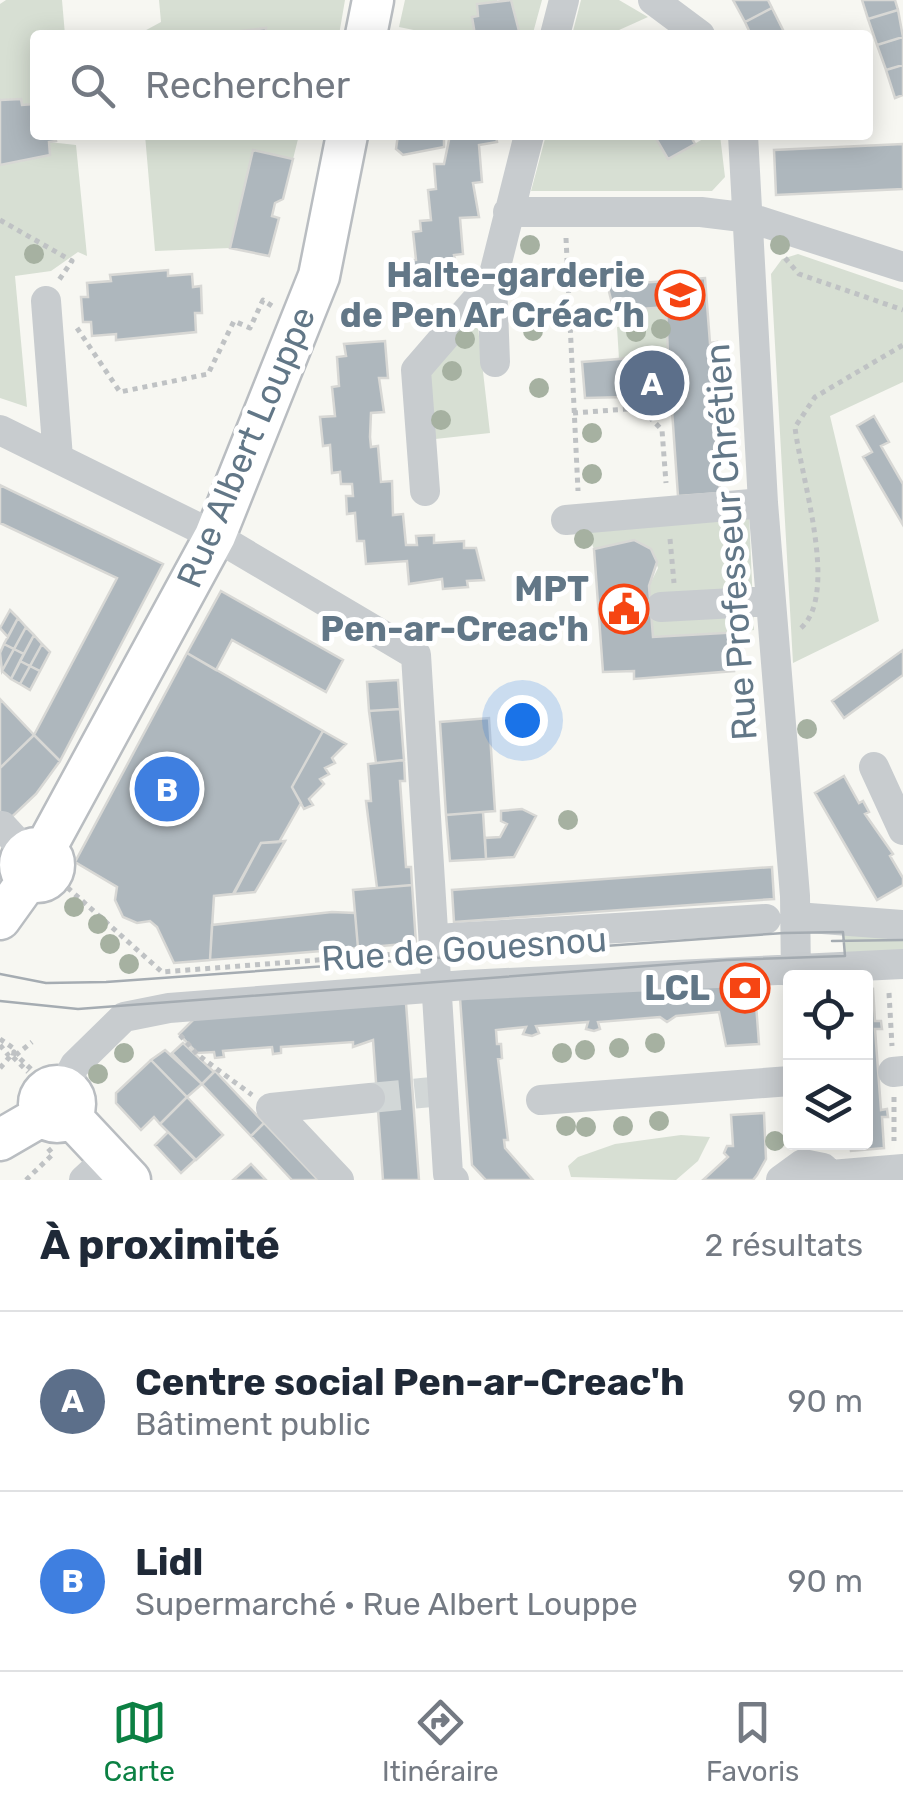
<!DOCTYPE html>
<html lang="fr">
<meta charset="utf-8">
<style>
body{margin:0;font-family:Rubik,sans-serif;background:#f6f6f7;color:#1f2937}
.controls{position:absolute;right:30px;bottom:30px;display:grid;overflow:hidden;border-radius:10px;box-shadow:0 5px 25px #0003}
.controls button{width:90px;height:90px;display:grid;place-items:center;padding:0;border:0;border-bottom:2px solid #e0e1e3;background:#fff;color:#1f2937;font:50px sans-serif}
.you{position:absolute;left:522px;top:720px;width:35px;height:35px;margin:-25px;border:8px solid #fff;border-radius:50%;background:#1a73e8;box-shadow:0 0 0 15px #1a73e833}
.badge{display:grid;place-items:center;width:65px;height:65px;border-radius:50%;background:#0b8043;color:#fff;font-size:32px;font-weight:700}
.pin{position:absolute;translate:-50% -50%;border:5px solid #fff;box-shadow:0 2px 10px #0006}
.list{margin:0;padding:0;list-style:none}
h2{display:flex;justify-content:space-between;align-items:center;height:130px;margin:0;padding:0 40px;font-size:42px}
h2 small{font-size:32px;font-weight:400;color:#747a83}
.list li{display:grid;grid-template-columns:65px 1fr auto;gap:30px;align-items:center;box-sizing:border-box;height:180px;padding:0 40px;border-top:2px solid #e0e1e3}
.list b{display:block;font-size:38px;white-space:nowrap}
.list p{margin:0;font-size:32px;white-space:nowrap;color:#747a83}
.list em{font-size:32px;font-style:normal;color:#747a83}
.icon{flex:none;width:55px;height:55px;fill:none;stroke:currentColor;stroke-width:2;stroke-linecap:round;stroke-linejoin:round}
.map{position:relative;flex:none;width:903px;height:1180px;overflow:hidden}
.search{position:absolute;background:#fff;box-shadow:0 5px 25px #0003;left:30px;right:30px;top:30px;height:110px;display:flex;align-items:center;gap:25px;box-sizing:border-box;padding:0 35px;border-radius:10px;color:#747a83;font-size:38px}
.sheet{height:490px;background:#fff}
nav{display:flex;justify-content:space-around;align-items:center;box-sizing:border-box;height:140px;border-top:2px solid #e0e1e3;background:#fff;font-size:28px;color:#747a83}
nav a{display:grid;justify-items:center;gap:5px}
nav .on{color:#0b8043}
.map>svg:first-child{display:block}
.green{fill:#d7dfd3}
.building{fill:#aeb7bd;stroke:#d8d8d5;stroke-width:2.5}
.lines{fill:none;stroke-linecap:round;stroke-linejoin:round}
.minor-tunnel{stroke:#d2d7d7;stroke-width:30;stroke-dasharray:30 15;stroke-linecap:butt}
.major-casing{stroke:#b9bdc1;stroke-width:45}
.path{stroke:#bfc2c4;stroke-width:5;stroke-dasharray:5 5;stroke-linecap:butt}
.minor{stroke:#c8cccf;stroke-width:30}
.major{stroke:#fff;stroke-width:40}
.tram{stroke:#a5acb2;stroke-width:2.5}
.tree{fill:#a6b1a1}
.labels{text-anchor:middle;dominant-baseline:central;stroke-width:10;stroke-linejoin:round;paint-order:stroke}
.poi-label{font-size:35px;font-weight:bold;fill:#627787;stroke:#fff;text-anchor:end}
.street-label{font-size:35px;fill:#627787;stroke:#fff}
</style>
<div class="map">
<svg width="903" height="1180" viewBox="0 0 903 1180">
<rect width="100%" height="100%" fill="#f7f7f2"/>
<path class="green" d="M6,0H62L65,35H35V104L22,105L21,99L0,100V4Z
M159,0H345L339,35L266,34L265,28L209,35H137L161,22Z
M405,0H497L498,2L477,4L478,16L472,17L475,35H438L399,27Z
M511,0H542L533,33L519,31Z
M581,0H619L648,17L608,35H572Z
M145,135H299L293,159L253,150L230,248L155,251Z
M546,135H654L668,159L710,135H720L725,177L712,191H531Z
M49,142L76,145L87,256L78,252L51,271L15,276L27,407L0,398V165L50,155Z
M798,254L903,290V382L830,416L879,621L793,663L771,274L782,259Z
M666,307L668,355L619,359L617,327L629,326L627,310Z
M476,310L490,433L426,440L429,374Z
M749,512L754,630L742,632L653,637L649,586L658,568L651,550L634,540L594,549L587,531Z
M903,931V956H845L843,932Z
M681,1135L710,1137L698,1161L676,1180L571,1177L568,1166L578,1157L615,1144Z"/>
<path class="building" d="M511,0L520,35H475L472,17L478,16L477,4Z
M733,0H768L772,8L745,22Z
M862,0H895L898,10L868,19Z
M772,8L784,32L751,35L745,22Z
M898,10L903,37L877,45L868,19Z
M266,28V34L291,35H209Z
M903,37V65L886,70L877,45Z
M903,65V95L895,98L886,70Z
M21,99L22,105L35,104V135H55L56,141L49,142L50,155L0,165V100Z
M398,135H444V147L403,155L396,149Z
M450,135H496L497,142L479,145L482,182L473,183L479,217L460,218L463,254L454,255L458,275L410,279L408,261L416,260L413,232L421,231L420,221L431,220L428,190L436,189L434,164H444Z
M654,135H690L695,144L668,159Z
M903,144V189L776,195L774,150Z
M253,150L293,159L283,199L275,203L272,216L279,218L269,256L230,248Z
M168,270V276L192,274L193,287L201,286L202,313H195L196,332L116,340V334L92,336L91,322H83L81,297H88L87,283L111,281L110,275Z
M623,271L640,283L705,278L710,343L717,342L720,388H713L720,493L678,496L671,396L585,398L582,362L668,355L666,307L614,311L607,284L611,285L615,274Z
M385,341L388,378H379L384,412L371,413L370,437L371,447L378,446L381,482L392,481L393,515L403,514L406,545H417L416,536L434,535V543L464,541V548H476L484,580L467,581L468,587L443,589L442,579L409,584L407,561L366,564L364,541H357L355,513L347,514L346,496H353L352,484H341L340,472L332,473L330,445L323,446L320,417L335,416L332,387L339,386L337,357L346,356L344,344Z
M874,416L889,442L881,446L903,484V525L863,457L872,452L857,426Z
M0,485L163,564L60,761L34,735L117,578L0,523Z
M634,540L651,549L657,562L649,586L653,637L742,632L744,664L733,665L734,671L634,679V671L603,672L594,549Z
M221,591L343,660L326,692L232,640L216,670L187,653Z
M10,610L18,618L8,637L0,628Z
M18,618L26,627L14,649L4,644Z
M26,627L34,635L24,654L14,649Z
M34,635L42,644L30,666L20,661Z
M4,644L14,649L2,671L0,653Z
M42,644L50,652L40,671L30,666Z
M14,649L24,654L11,679L2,671Z
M903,650V675L844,718L832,701Z
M187,653L323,731L292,787L301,803L279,842L261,843L233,894L214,896L210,960L174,963L157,927L150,921L137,923L123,917L115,900L117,887L75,862Z
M20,661L30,666L20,684L11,679Z
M30,666L40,671L30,690L20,684Z
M398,680L400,709L369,711L367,682Z
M0,699L34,735L0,768Z
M400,709L404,760L376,763L369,711Z
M489,718L495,811L446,815L440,722Z
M509 731a10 10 0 1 1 20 0a10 10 0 1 1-20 0Z
M323,731L346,744L332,758L335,763L325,768L329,774L320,779L324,784L309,799L313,805L304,809L292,787Z
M34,735L60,761L36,794L0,828V768Z
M404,760L405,781H400L406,867H411L412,885L377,888L366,801H371L368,764Z
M844,776L859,803L863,801L869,812L865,814L893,854L890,856L903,878V885L877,900L815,793Z
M522,809L536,816L514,857L486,859L485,838L500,837L507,824L501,821V811Z
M483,812L486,859L450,861L446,815Z
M285,841L255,892L234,894L261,843Z
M772,867L774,899L454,922L452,890Z
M412,885L416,943L358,948L353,890Z
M332,912L355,913L358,948L210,960L212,925Z
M754,977L759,1044L726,1046L719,1012L676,1016L667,1022L660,1017L598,1022L600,1029L594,1031L586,1029L588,1022L536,1026L539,1033L532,1036L523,1034L526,1027L496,1030L497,1044H501L502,1058L498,1059L508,1140H504L505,1148L533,1180H486L472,1165L460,998Z
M873,989L875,1021H881L882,1029H875L881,1110L887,1109L888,1117H882L884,1148L851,1151L850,1142H866V990Z
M406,1003L419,1180H383L373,1040L353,1047V1042L281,1047V1053L273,1054L272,1047L223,1051L224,1057L215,1058L214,1052L197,1053L179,1034L196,1017Z
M183,1043L214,1072L202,1084L172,1053Z
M165,1050L202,1084L187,1097L151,1060Z
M151,1060L187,1097L160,1124L154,1117L141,1130L116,1103V1093Z
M215,1071L264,1123L251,1136L202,1084Z
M187,1097L223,1135L196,1160L160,1124Z
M764,1113L766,1159L757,1175L753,1180H703L728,1157L724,1153L727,1146H733L731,1115Z
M264,1123L318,1180H292L251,1136Z
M168,1132L195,1160L181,1173L155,1145Z
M251,1164L266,1180H233Z"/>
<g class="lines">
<path class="minor-tunnel" d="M370,1098L442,1091"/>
<g class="major-casing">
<path id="major" d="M366,35L373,0
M20 865a17 17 0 1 1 34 0a17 17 0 1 1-34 0Z
M45,849L215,536L319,276L347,135
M0,919L28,880
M39 1104a18 18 0 1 1 36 0a18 18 0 1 1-36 0Z
M70,1116L130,1180
M0,1140L43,1115"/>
</g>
<path class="path" d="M0,220L72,261L59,280
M566,238L578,491
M785,258L799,274L903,310
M77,328L120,392L208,374L234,321L250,328L263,300L275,308
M573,413L641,408L662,430L666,483
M670,539L674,583
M801,628C840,593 800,475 795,427L815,397L903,345
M60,881L162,972L409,953
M889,993L892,1046
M180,1035L198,1055L252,1095
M0,1039L16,1050
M0,1045L9,1056
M13,1057L28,1072
M0,1068L14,1052L13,1057
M31,1069L16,1055L32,1042
M894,1097V1141
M26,1180L53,1154L47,1147"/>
<path class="minor" d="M653,0L700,35
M555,35L564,0
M743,135L763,503L795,896L796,978
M508,212H701L750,218L903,267
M492,282L495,362
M46,301L58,458
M0,430L215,536L416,655L448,1174L454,1180
M425,491L416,370L492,282L529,135
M566,520L763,503
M661,607L771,601
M874,767L903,830
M2,826L26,852
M796,917L903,925
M436,939L766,919
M893,1072L903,1071
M63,1088L75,1065L124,1017L169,1008L466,985L903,964
M541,1100L790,1081
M831,1175L903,1169
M84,1180L109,1157
M339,1180L271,1108L370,1098
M781,1180L803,1164L823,1168L834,1180"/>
<use href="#major" class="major"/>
<path class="tram" d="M832,941L903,940
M0,974L46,983L106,982L784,933L843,932L845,956L727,960L78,1009L0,1001"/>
</g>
<g class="tree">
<circle cx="530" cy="245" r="10"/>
<circle cx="780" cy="245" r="10"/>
<circle cx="34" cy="254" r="10"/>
<circle cx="661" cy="329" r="10"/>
<circle cx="533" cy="331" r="10"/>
<circle cx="636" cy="332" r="10"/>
<circle cx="465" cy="339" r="10"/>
<circle cx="452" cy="371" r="10"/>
<circle cx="539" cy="388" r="10"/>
<circle cx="441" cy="420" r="10"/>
<circle cx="592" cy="433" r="10"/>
<circle cx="592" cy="474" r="10"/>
<circle cx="584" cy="539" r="10"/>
<circle cx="807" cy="729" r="10"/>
<circle cx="568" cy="820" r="10"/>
<circle cx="74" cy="907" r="10"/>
<circle cx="98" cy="924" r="10"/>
<circle cx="110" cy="944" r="10"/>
<circle cx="129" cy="964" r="10"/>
<circle cx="655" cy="1043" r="10"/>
<circle cx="619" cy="1048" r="10"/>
<circle cx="585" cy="1050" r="10"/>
<circle cx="124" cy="1053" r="10"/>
<circle cx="562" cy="1053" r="10"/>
<circle cx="98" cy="1074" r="10"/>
<circle cx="659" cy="1121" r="10"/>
<circle cx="566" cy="1126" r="10"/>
<circle cx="623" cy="1126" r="10"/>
<circle cx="586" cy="1127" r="10"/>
<circle cx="775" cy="1141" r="10"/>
</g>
<defs>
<g id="school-ring" transform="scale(2.5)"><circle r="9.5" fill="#fff" stroke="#f64513" stroke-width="1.5"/><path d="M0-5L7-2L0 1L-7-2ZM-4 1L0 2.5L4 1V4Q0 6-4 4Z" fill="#f64513"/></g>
<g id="civic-ring" transform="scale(2.5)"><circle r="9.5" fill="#fff" stroke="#f64513" stroke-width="1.5"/><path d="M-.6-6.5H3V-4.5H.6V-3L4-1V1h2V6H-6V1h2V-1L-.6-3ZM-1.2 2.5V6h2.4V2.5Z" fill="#f64513"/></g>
<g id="bank-ring" transform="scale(2.5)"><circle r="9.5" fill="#fff" stroke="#f64513" stroke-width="1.5"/><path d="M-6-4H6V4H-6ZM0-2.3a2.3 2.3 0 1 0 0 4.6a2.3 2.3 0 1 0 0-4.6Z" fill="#f64513"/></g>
</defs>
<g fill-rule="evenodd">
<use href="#school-ring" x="680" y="295"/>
<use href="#civic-ring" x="624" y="609"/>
<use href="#bank-ring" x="745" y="988"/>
</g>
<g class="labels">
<g class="poi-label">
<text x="645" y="275">Halte-garderie<tspan x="645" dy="40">de Pen Ar Créac’h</tspan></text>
<text x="589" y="589">MPT<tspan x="589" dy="40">Pen-ar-Creac'h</tspan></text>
<text x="710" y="988">LCL</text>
</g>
<g class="street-label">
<text transform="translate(246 447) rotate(-67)">Rue Albert Louppe</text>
<text transform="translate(731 542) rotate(-94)">Rue Professeur Chrétien</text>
<text transform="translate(464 949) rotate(-4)">Rue de Gouesnou</text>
</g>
</g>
</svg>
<div class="controls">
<button><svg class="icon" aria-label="locate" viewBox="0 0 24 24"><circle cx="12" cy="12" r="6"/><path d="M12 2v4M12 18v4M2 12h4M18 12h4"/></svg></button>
<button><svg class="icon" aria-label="layers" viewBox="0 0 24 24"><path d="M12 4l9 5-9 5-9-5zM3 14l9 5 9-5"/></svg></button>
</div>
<div class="you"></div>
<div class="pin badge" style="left:652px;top:383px;background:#5c6f8a">A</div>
<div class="pin badge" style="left:167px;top:789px;background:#3f7fe0">B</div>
<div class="search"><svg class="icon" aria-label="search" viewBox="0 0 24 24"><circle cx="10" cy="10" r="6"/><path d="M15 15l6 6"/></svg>Rechercher</div>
</div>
<section class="sheet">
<h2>À proximité<small>2 résultats</small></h2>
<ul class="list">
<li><span class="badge" style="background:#5c6f8a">A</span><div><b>Centre social Pen-ar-Creac'h</b><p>Bâtiment public</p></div><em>90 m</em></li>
<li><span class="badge" style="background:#3f7fe0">B</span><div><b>Lidl</b><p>Supermarché · Rue Albert Louppe</p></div><em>90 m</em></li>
</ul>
</section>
<nav>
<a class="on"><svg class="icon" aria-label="map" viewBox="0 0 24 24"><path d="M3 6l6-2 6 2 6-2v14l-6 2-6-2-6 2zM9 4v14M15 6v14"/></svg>Carte</a>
<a><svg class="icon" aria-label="directions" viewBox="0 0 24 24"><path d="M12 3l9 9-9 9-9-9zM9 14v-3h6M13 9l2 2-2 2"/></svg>Itinéraire</a>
<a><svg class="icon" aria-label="saved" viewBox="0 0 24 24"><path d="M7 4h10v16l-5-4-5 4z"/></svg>Favoris</a>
</nav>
